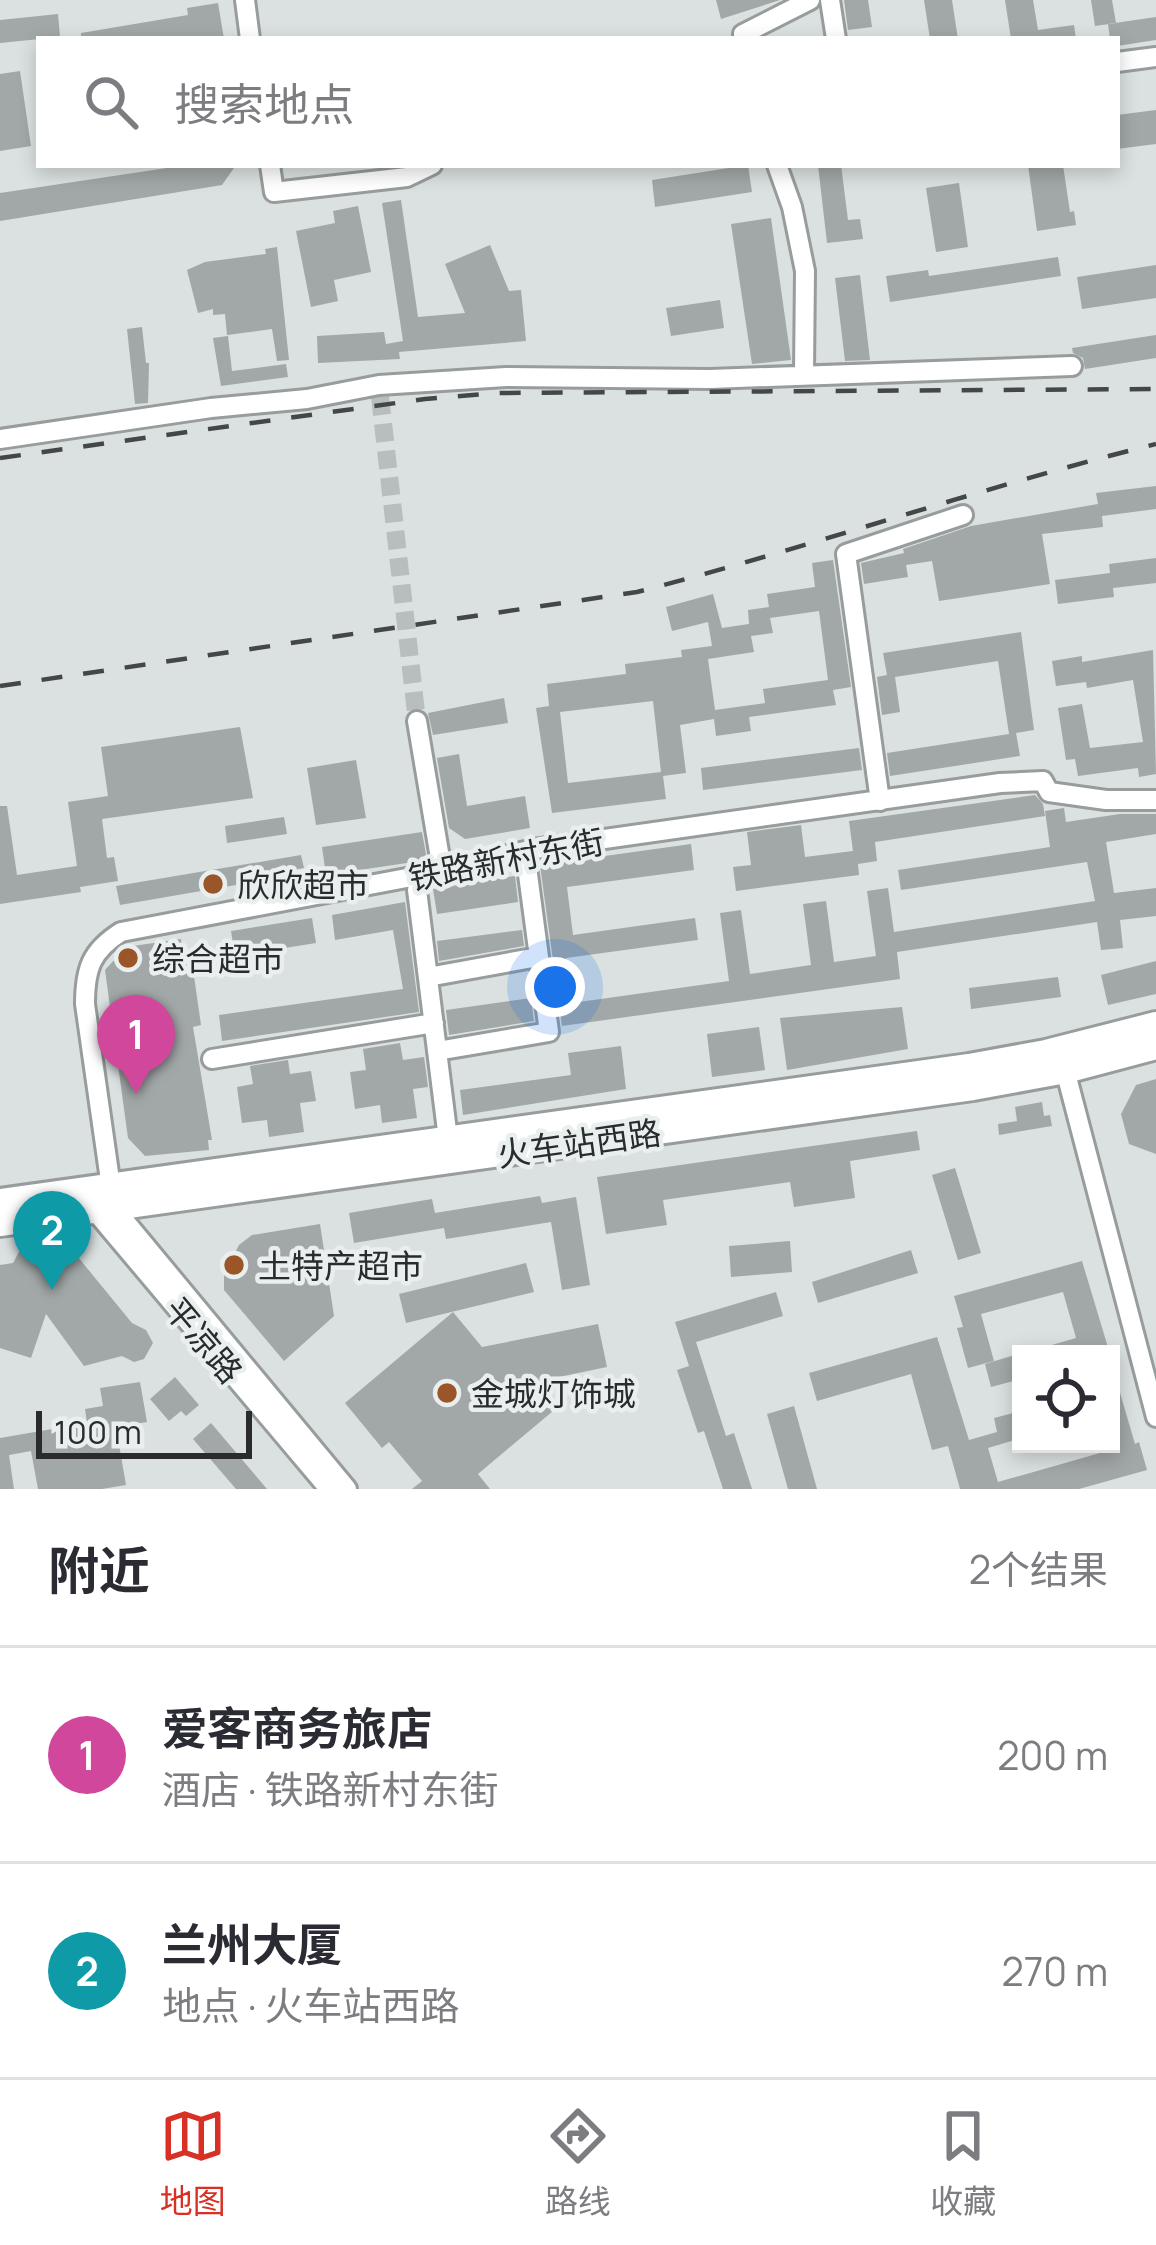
<!DOCTYPE html>
<html lang="zh">
<meta charset="utf-8">
<style>
body{margin:0;font-family:Manrope,"Noto Sans SC",sans-serif;background:#f7f7f7;color:#2b2b33}
.controls{position:absolute;right:36px;bottom:36px;display:grid;overflow:hidden;border-radius:0px;box-shadow:0 6px 18px #0003}
.controls button{width:108px;height:108px;display:grid;place-items:center;padding:0;border:0;border-bottom:3px solid #e1e1e2;background:#fff;color:#2b2b33;font:60px sans-serif}
.scale{position:absolute;left:36px;bottom:30px;width:216px;box-sizing:border-box;padding-left:12px;border:6px solid #2a2c2c;border-top:0;font-size:33px;line-height:42px;white-space:nowrap;color:#2a2c2c;-webkit-text-stroke:9px #e9eeee;paint-order:stroke}
.you{position:absolute;left:555px;top:987px;width:42px;height:42px;margin:-30px;border:9px solid #fff;border-radius:50%;background:#1a73e8;box-shadow:0 0 0 18px #1a73e833}
.badge{display:grid;place-items:center;width:78px;height:78px;border-radius:50%;background:#d93025;color:#fff;font-size:39px;font-weight:700}
.pin{position:absolute;translate:-50% -99px;filter:drop-shadow(0 3px 6px #0008)}
.pin::after{content:'';position:absolute;top:63px;width:42px;height:36px;background:inherit;clip-path:polygon(0 0,100% 0,50% 100%)}
.list{margin:0;padding:0;list-style:none}
h2{display:flex;justify-content:space-between;align-items:center;height:156px;margin:0;padding:0 48px;font-size:51px}
h2 small{font-size:39px;font-weight:400;color:#7c7c81}
.list li{display:grid;grid-template-columns:78px 1fr auto;gap:36px;align-items:center;box-sizing:border-box;height:216px;padding:0 48px;border-top:3px solid #e1e1e2}
.list b{display:block;font-size:45px;white-space:nowrap}
.list p{margin:0;font-size:39px;white-space:nowrap;color:#7c7c81}
.list em{font-size:39px;font-style:normal;color:#7c7c81}
.icon{flex:none;width:66px;height:66px;fill:none;stroke:currentColor;stroke-width:2;stroke-linecap:round;stroke-linejoin:round}
.map{position:relative;flex:none;width:1156px;height:1489px;overflow:hidden}
.search{position:absolute;background:#fff;box-shadow:0 6px 18px #0003;left:36px;right:36px;top:36px;height:132px;display:flex;align-items:center;gap:30px;box-sizing:border-box;padding:0 42px;border-radius:0px;color:#7c7c81;font-size:45px}
.sheet{height:588px;background:#fff}
nav{display:flex;justify-content:space-around;align-items:center;box-sizing:border-box;height:168px;border-top:3px solid #e1e1e2;background:#fff;font-size:33px;color:#7c7c81}
nav a{display:grid;justify-items:center;gap:6px}
nav .on{color:#d93025}
.map>svg:first-child{display:block}
.building{fill:#a2a7a7;fill-rule:evenodd}
.lines{fill:none;stroke-linecap:round;stroke-linejoin:round}
.minor-tunnel{stroke:#b8bdbd;stroke-width:18;stroke-dasharray:18 9;stroke-linecap:butt}
.minor-casing{stroke:#979c9c;stroke-width:24}
.major-casing{stroke:#979c9c;stroke-width:30}
.minor{stroke:#fff;stroke-width:18}
.major{stroke:#fff;stroke-width:24}
.rail{stroke:#444747;stroke-width:4.5;stroke-dasharray:21 21;stroke-linecap:butt}
.poi-dot{fill:#9a5529;stroke:#e9eeee;stroke-width:4.5}
.labels{text-anchor:middle;dominant-baseline:central;stroke-width:9;stroke-linejoin:round;paint-order:stroke}
.street-label{font-size:33px;fill:#2a2c2c;stroke:#e9eeee}
.poi-label{font-size:33px;fill:#2a2c2c;stroke:#e9eeee;text-anchor:start}
</style>
<div class="map">
<svg width="1156" height="1489" viewBox="0 0 1156 1489">
<rect width="100%" height="100%" fill="#dbe1e1"/>
<path class="building" d="M716,0H780L721,19Z
M844,0H868L872,27L848,30Z
M924,0H952L958,39H930Z
M1005,0H1033L1038,30L1074,25L1076,39H1011Z
M1091,0H1112L1116,23L1095,26Z
M218,3L224,39H81V33L188,15L187,8Z
M58,14L60,37L0,43V20Z
M1156,17V40L1117,46V39H1110L1108,24Z
M20,71L31,146L0,151V74Z
M1156,110V144L1117,149V115Z
M187,165H236L222,185L0,221V193Z
M748,165L752,192L655,207L652,180Z
M818,165H841L848,220L860,219L863,239L827,243Z
M1028,165H1063L1070,212L1074,211L1076,225L1037,231Z
M959,183L968,247L936,252L926,188Z
M401,200L418,317L465,313L445,264L490,245L509,291L521,290L526,341L399,352L400,359L318,363L317,336L384,332L386,344L403,341L382,203Z
M358,206L371,272L334,280L338,301L311,307L296,231L335,223L333,211Z
M771,218L791,360L752,364L731,224Z
M277,247L289,360L277,361L272,329L227,335L225,314L213,315V309L198,313L187,270L205,262L266,254L265,249Z
M1058,257L1061,276L890,302L886,276L928,270L929,276Z
M1156,265V298L1082,309L1077,277Z
M860,275L870,360L845,361L835,278Z
M720,300L724,328L671,336L666,308Z
M142,327L146,363H149L148,403L135,404L127,329Z
M1156,335V358L1085,369L1083,358L1073,353L1072,348Z
M228,336L232,371L286,364L288,377L221,386L213,338Z
M1156,486V509L1102,516L1103,527L1042,534L1050,584L939,601L932,561L906,565L908,577L864,584L861,563L904,553L903,549L971,526L1098,504L1096,493Z
M1156,558V583L1113,588L1114,597L1058,604L1055,580L1110,573L1109,564Z
M833,560L851,687L833,690L836,705L749,717L751,731L716,736L714,719L680,725L686,773L663,776L666,799L552,813L536,708L549,706L547,684L626,674L625,664L682,657L681,650L712,646L708,622L672,631L666,607L713,594L722,628L749,624L748,610L769,607L767,594L815,587L812,563ZM819,611L828,680L763,689L765,703L715,710L708,659L754,652L751,636L773,633L770,618ZM653,701L661,772L568,783L560,712Z
M1021,632L1034,730L1016,733L1020,756L890,776L887,753L1009,734L998,661L895,677L900,712L882,715L877,677L887,675L883,653Z
M1153,650L1156,774L1139,777L1138,768L1078,776L1075,759L1066,760L1058,708L1082,704L1090,748L1143,742L1133,680L1087,688L1086,682L1056,686L1052,661L1082,656V662Z
M504,698L508,723L433,735L428,713Z
M240,727L253,798L102,819L107,858L114,857L118,881L80,887L81,892L0,904V806H7L17,875L77,866L68,802L108,796L101,747Z
M859,748L862,770L703,790L701,768Z
M459,754L467,806L525,796L530,828L465,839L449,828L437,758Z
M356,760L366,818L316,825L307,768Z
M1035,795L1043,804L1045,816L875,842L877,861L858,864L859,875L736,891L733,867L751,865L747,832L801,825L805,857L853,851L849,821Z
M1064,808L1066,822L1120,814H1156V834L1106,842L1114,893L1156,888V916L1120,920L1123,948L1101,950L1097,922L897,952L900,979L562,1026L540,865L691,844L694,870L567,887L573,935L695,918L698,940L566,958L572,1003L729,981L720,913L741,910L750,974L811,965L803,904L826,901L834,962L876,956L867,891L888,888L894,932L1095,901L1087,862L901,890L898,870L1050,847L1045,811Z
M284,817L287,834L227,843L225,826Z
M422,832L427,860L326,875L322,847Z
M301,855L304,868L258,876L259,881L120,905L116,886Z
M515,876L518,902L437,914L433,889Z
M405,902L419,1012L222,1041L219,1015L403,989L393,930L335,940L332,915Z
M312,918L316,943L235,956L231,931Z
M522,930L524,946L439,961L437,941Z
M181,939L183,956L191,955L201,1025L193,1027L212,1140H208L209,1150L145,1156L128,1138L105,970L126,947Z
M1156,961V994L1108,1005L1101,975Z
M1058,977L1061,997L971,1009L969,988Z
M531,998L534,1021L449,1035L446,1010Z
M902,1007L908,1049L787,1070L780,1018Z
M759,1027L765,1070L712,1077L707,1034Z
M400,1043L403,1060L424,1057L428,1087L413,1089L417,1118L382,1123L380,1105L355,1109L350,1072L366,1070L363,1049Z
M621,1046L626,1089L463,1115L460,1090L571,1075L568,1053Z
M288,1060L290,1074L311,1071L316,1101L300,1103L304,1132L269,1137L267,1120L242,1123L237,1087L253,1084L250,1066Z
M1156,1079V1154L1129,1144L1121,1114L1136,1085Z
M1042,1102L1044,1116L1050,1115L1052,1126L999,1135L998,1124L1017,1121L1015,1107Z
M917,1131L920,1150L850,1161L855,1198L794,1207L790,1182L663,1200L667,1225L606,1234L597,1177Z
M955,1168L981,1253L958,1260L932,1175Z
M540,1196L542,1203L576,1197L590,1285L562,1290L551,1222L446,1239L444,1228L354,1243L349,1213L432,1199L435,1213Z
M320,1224L334,1316L284,1361L224,1290V1274L239,1245L252,1235Z
M790,1241L792,1272L731,1277L729,1246Z
M44,1245L53,1255L73,1251L132,1323L146,1330L153,1343L144,1359L134,1362L122,1356L84,1366L46,1314L31,1358L0,1348V1265L13,1263L20,1250Z
M911,1250L918,1273L818,1303L812,1282Z
M1082,1261L1110,1354H1032L1031,1351L1076,1338L1063,1292L981,1314L994,1361L968,1368L957,1328L963,1327L954,1296Z
M526,1263L534,1292L406,1323L399,1294Z
M776,1292L783,1316L696,1342L726,1436L734,1433L752,1489H723L704,1431L698,1433L677,1370L689,1366L675,1322Z
M453,1312L482,1347L598,1324L607,1367L530,1383L553,1411L478,1474L490,1489H412L422,1481L389,1442L382,1448L345,1403Z
M937,1337L969,1440L997,1432L994,1418L1021,1411V1438L988,1448L998,1482L1107,1451L1105,1444H1111V1372H1114L1135,1444L1139,1442L1147,1470L1079,1489H960L948,1446L932,1450L911,1374L817,1401L809,1373Z
M1021,1353V1379L991,1387L985,1364Z
M175,1377L199,1405L186,1416L181,1411L169,1421L150,1399Z
M140,1382L147,1422L116,1427L126,1485L102,1489H38L31,1451L9,1455L14,1489H0V1438L87,1423L85,1409L103,1406L100,1388Z
M794,1406L817,1489H788L767,1414Z
M211,1423L267,1489H236L193,1439Z"/>
<g class="lines">
<path class="minor-tunnel" d="M380,397L417,721"/>
<g class="minor-casing">
<path id="minor" d="M245,0L250,39
M830,0L836,39
M744,39L743,34L810,0
M1117,62L1156,57
M270,165L274,192L407,177L432,165
M777,165L792,207L805,271L804,373
M0,439L211,408L307,399L379,385L506,377L710,379L1072,366
M417,721L442,870
M880,801L846,554L963,515
M417,890L448,1139
M428,977L538,957
M437,1051L549,1032L525,852
M212,1059L434,1023
M1063,1062L1156,1417
M111,1187L85,1004C85,969 91,951 121,932L417,876L534,849L1000,783L1043,781L1049,792L1106,800H1156
M89,1204L329,1489
M114,1208L347,1489"/>
</g>
<g class="major-casing">
<path id="major" d="M0,1201L969,1066L1046,1052L1156,1024
M0,1224L973,1088L1066,1071L1156,1047"/>
</g>
<use href="#minor" class="minor"/>
<use href="#major" class="major"/>
<path class="rail" d="M0,458L425,399L497,393L1156,389
M0,686L637,592C812,547 981,487 1156,444"/>
</g>
<g class="poi-dot">
<circle cx="213" cy="884" r="12"/>
<circle cx="128" cy="958" r="12"/>
<circle cx="234" cy="1265" r="12"/>
<circle cx="447" cy="1393" r="12"/>
</g>
<g class="labels">
<g class="street-label">
<text transform="translate(506 859) rotate(-11)">铁路新村东街</text>
<text transform="translate(579 1143) rotate(-8)">火车站西路</text>
<text transform="translate(204 1340) rotate(50)">平凉路</text>
</g>
<g class="poi-label">
<text x="237" y="884">欣欣超市</text>
<text x="152" y="958">综合超市</text>
<text x="258" y="1265">土特产超市</text>
<text x="471" y="1393">金城灯饰城</text>
</g>
</g>
</svg>
<div class="controls">
<button><svg class="icon" aria-label="locate" viewBox="0 0 24 24"><circle cx="12" cy="12" r="6"/><path d="M12 2v4M12 18v4M2 12h4M18 12h4"/></svg></button>
</div>
<div class="scale">100 m</div>
<div class="you"></div>
<div class="pin badge" style="left:136px;top:1094px;background:#d1479c">1</div>
<div class="pin badge" style="left:52px;top:1290px;background:#0f9aa8">2</div>
<div class="search"><svg class="icon" aria-label="search" viewBox="0 0 24 24"><circle cx="10" cy="10" r="6"/><path d="M15 15l6 6"/></svg>搜索地点</div>
</div>
<section class="sheet">
<h2>附近<small>2个结果</small></h2>
<ul class="list">
<li><span class="badge" style="background:#d1479c">1</span><div><b>爱客商务旅店</b><p>酒店 · 铁路新村东街</p></div><em>200 m</em></li>
<li><span class="badge" style="background:#0f9aa8">2</span><div><b>兰州大厦</b><p>地点 · 火车站西路</p></div><em>270 m</em></li>
</ul>
</section>
<nav>
<a class="on"><svg class="icon" aria-label="map" viewBox="0 0 24 24"><path d="M3 6l6-2 6 2 6-2v14l-6 2-6-2-6 2zM9 4v14M15 6v14"/></svg>地图</a>
<a><svg class="icon" aria-label="directions" viewBox="0 0 24 24"><path d="M12 3l9 9-9 9-9-9zM9 14v-3h6M13 9l2 2-2 2"/></svg>路线</a>
<a><svg class="icon" aria-label="saved" viewBox="0 0 24 24"><path d="M7 4h10v16l-5-4-5 4z"/></svg>收藏</a>
</nav>
